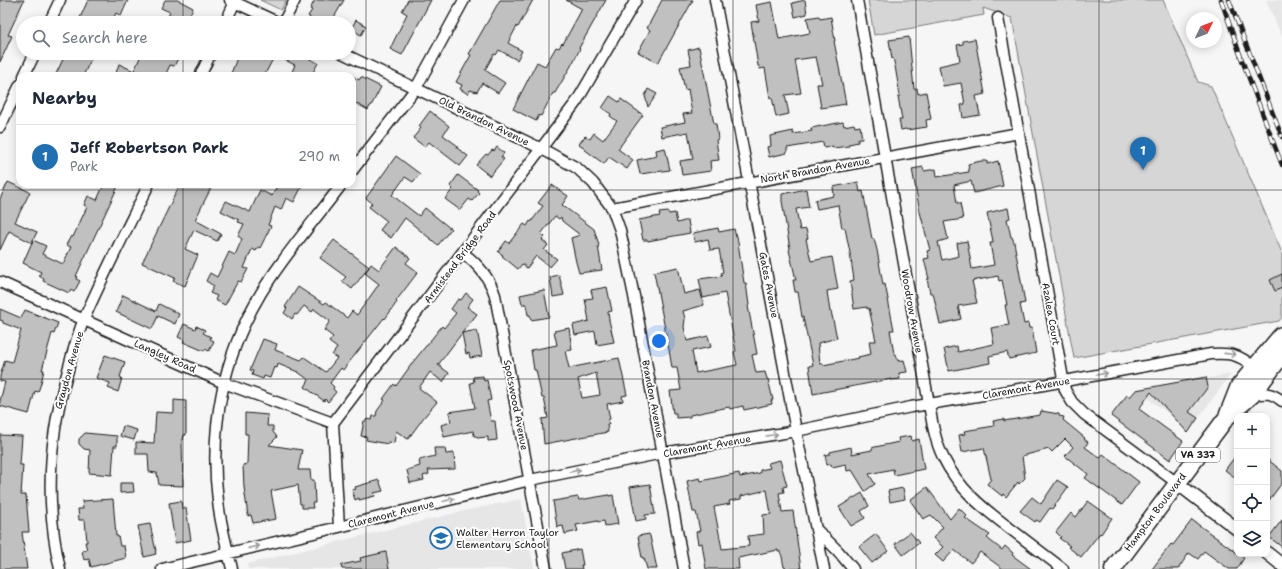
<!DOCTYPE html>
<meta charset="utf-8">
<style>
body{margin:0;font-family:"Shantell Sans",sans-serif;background:#f6f6f7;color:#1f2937}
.controls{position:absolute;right:12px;bottom:12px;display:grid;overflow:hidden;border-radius:8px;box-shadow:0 2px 10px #0003}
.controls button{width:36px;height:36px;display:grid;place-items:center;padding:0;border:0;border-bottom:1px solid #e0e1e3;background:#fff;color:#1f2937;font:20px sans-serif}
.compass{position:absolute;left:1186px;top:12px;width:36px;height:36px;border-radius:50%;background:#fff;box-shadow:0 2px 10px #0003;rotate:47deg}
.you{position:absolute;left:659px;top:341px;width:14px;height:14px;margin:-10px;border:3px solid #fff;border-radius:50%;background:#1a73e8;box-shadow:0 0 0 6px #1a73e833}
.badge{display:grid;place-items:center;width:26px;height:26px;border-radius:50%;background:#1f6fb2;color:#fff;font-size:13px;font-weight:700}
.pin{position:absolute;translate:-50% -33px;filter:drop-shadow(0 1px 2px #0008)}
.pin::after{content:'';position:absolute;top:21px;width:14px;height:12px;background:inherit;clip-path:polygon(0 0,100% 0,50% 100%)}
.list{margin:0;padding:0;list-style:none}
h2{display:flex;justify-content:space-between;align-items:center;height:52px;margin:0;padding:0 16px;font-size:17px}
h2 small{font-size:13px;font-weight:400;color:#747a83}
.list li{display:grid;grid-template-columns:26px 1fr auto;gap:12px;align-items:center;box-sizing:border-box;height:64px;padding:0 16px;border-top:1px solid #e0e1e3}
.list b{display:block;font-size:15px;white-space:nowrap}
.list p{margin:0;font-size:13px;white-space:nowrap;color:#747a83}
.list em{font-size:13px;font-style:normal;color:#747a83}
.icon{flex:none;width:22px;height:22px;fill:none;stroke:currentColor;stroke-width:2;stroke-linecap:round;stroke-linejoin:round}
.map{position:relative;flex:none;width:1282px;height:569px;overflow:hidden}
.search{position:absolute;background:#fff;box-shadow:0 2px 10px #0003;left:16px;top:16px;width:340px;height:44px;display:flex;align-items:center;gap:10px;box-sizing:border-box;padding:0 14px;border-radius:22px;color:#747a83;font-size:15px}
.panel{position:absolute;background:#fff;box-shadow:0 2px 10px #0003;left:16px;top:72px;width:340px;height:116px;border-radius:12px}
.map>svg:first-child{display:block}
.built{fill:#e6e6e6}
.green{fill:#d6d6d6;stroke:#797979}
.building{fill:#c0c0c0;stroke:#1c1c1c;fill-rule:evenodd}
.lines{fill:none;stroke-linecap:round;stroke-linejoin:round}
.minor-casing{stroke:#1c1c1c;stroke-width:13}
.tertiary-casing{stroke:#1c1c1c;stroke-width:15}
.primary-casing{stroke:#1c1c1c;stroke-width:19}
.minor{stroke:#fff;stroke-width:10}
.tertiary{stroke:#fff;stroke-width:12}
.primary{stroke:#fff;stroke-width:16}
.rail-casing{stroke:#1c1c1c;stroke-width:4.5}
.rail{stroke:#fff;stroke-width:3;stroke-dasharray:9;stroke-linecap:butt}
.oneway{stroke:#999}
.grid{fill:none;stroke:#1c1c1c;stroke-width:1;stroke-opacity:0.55}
.labels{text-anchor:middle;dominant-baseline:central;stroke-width:4;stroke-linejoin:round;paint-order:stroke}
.shield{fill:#fff;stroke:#606060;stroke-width:1}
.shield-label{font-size:9px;font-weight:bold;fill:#1c1c1c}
.street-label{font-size:10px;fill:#1c1c1c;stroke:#fff}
.poi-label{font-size:10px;fill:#1c1c1c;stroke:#fff;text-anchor:start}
</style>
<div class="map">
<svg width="1282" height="569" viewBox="0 0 1282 569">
<rect width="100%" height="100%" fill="#f6f6f6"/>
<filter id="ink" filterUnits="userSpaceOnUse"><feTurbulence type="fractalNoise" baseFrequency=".025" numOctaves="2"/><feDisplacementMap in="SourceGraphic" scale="8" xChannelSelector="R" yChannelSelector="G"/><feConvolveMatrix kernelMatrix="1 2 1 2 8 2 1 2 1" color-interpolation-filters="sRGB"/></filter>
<g filter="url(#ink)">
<path class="built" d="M1266,0H1282V37Z
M1231,374L1190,429L1139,392L1140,390Z
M521,499L534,569H248L247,564L459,512Z"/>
<path class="green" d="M260,0H286L281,10Z
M868,0H1163L1198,82L1211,86L1282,253V317L1279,321L1074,358L1012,18L983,8L984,15L874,35Z"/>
<path class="building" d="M0,0H24L8,35L12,36L0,62Z
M88,0H128L121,16L116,13L111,23H90L80,18Z
M165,0H178L193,8L186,23H165L170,12L161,8Z
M315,0H344L333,19L328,17L325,23H307L310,17L308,16L312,10L310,9Z
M408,0H431L402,55L390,49L407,14L402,11Z
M500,0H533L518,27L517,26L508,43L522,51L517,60L499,50L496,55L494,54L485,70L505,83L498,93L482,83L477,92L470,90L468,94L460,89L462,85L456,82L471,55L469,54Z
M566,0H606L579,48L580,49L571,66L555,93H553L541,116L539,115L536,121L513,109L537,62L545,66L556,47L559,48L562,43L563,44L582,9Z
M662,0H693L658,63L638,52L650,30L647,28Z
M805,0L807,14L795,17L792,3Z
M772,2L779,39L810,33L807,18L819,16L820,19L831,17L835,41H834L846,104L821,108L817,84H822L816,57L795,60L801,93L785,95L789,114L776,117L772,97L770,98L765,68L760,69L759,66H758L751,22L759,21L756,5Z
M356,20L366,26L361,35L351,29Z
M909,37L914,89L917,88L918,94L926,92L931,119L926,120L927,127L907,130L906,129L901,130L899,120H902L898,96H900L895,66L893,58L892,59L889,40Z
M975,39L985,94L976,96L980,115L963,118L961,105L965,104L961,83L943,86L939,66L960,61L957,45L963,44V41Z
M699,47L714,124H716L718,139L716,140L719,160L710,161L711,171L682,175L680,161L693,159L688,132L662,137L660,127L685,122L683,114L692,113L688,89L685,90L680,67L691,65L688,50Z
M66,53H94L83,76H55Z
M142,53H181L174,66L170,65L165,76H115L119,64L134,71Z
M239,53H293L299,56L300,54L318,63L311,76H290L295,65L275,55L264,76H230Z
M352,76L359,80L361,77L381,87L371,106H370L368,110L352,101Z
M648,89L657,94L648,107L645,96Z
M610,96L619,102L621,99L643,115L618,149L633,160L627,169L609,157L604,164L584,149L585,148L579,144L585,136L590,139L594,133L603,140L617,121L610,116L611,114L602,108Z
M430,111L449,126L443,135L458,146L457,148L468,156L460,166L429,142L425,147L413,138L421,128L419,126Z
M843,122L844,126L854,124L855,127L860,126L862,139H858V142L849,144V146L833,148V146L824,148L823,142L787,148V153L769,157L767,147L771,146L770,136L793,131V134L812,131L811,128Z
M497,147L504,153L501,157L504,159L490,176L476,165L486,154L488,155L492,150L494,151Z
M665,148L670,170L640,174L637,160L657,156L656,150Z
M396,156L420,174L413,182L405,177L392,195L419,216L425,208L451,229L438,245L405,218L391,238L380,230L387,221L369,207L372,203L366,198Z
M981,161H987V164L998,161L1003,186L974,193L971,181L954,185L957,203H960L963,219L944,222L948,239L938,242L942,260L959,256L957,243L967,241L972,269L994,265L990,243H993V241L987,213L1008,208L1010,218L1007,219L1011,237H1012L1014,242L1025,303L1020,304L1024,324L1028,323L1029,328H1032L1036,353L1009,359L1007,352L989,356L990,363L949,371L944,349L957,346L958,352L994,344L991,328L1009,325L1005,305H1007L1002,280L999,281L998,276L972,281L977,303L958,306L961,319L940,324L933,293H930L927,279H929L924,259L929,258L927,251L930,250L920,212L912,169L923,167L924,171L936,169L937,177L969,172L968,164Z
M458,175L478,190L477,191L479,193L472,201L469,199L460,210L445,199L453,189L450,186Z
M8,182L30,192L15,222L37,232L33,240L46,246L42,254L63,264L71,247L66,245L71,236L73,237L87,207L84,205L88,196L97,200L104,184H119L76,276L77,277L76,279L80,281L74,292L71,290L69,293L43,281L44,279L39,276L41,272L23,263L33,240L32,243L9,231L0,250V199Z
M858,182L860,192L863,191L872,239H874L877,250L883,285L885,284L894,330H890L894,354H896L898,361L904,360L907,372L899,373L900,379L891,380V379L813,394L809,366L813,365L803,317H802L798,292H795L793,280H796L789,250L790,249L782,201V194L806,189L809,207L796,209L800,230L806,229L808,238L806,239L811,261L832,257L838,289L827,291L830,312L831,311L837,338L818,343L820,364L823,363V365L859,358L858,357L871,354L869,341H876L869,308L867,309V307L854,309L850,281L854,280L850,253L845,228H842L838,205L817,209L815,200L834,196L833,187Z
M180,184H213L195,220L221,234L217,241L194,230L185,249L198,255L185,286L173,281L175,278L142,263Z
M278,184H303L294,202L286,198L281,210L275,207L268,225L271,226L260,248L258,247L256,251L252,249L244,268L248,269L241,282L238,281L225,305L215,300L217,296L210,293L214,286L206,281L210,273L217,277L229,252L235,255L242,239L238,236L244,224L238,222L239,220L221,211L226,201L250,212L260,190L272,196Z
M552,185L568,196L562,205L594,229L599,245L598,246L602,270L579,273L576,262L571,238L580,235L562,221L561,217L559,219L555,216L541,234L545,237L542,240L548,245L544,250L557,259L550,267L536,256L527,268L522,264L518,269L502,256L503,255L498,252L506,241L509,243L524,224L527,226L530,221L531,222L543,206L538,203Z
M668,212L669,214L675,213L677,223L688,220L690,233L648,241V240H643L639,220L660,216L659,213Z
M718,228L719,232L734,229L736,237L737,236L744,283H746L749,305L748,306L757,354L752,355L756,373L765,372L767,379H768L773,400H771L772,404L744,410L743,406L730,409L729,407L690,415V417L676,418V413H673L670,391L681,390L677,368H672L669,350L654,272L678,267L684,294L700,290L704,305L683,311L685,319L684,327L687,341L708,336L711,347L692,351L696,373L737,365L734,352L736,351L725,293L703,298L699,279L722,276L721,273L723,272L719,249L710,250L708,239L695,242L693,233Z
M334,240L369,267L352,289L342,281L346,277L320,258Z
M396,247L410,258L406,263L418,272L396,301L397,302L385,319L384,318L343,370L341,368L330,383L334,387L333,389L336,392L328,402L325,399L324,401L305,387L309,380L298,372L278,364L277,368L274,367L270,378L264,376L263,379L252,375L253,371L250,370L263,339L277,344L275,350L301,360L304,357L326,372L337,358L332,355L337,348L329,342L333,337L324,330L330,321L314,309L312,312L304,306L297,315L295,314L292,319L284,313L287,308L285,307L298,287L324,304L326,302L347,318L352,311L357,315L379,284L365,273L371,264L379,270Z
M1282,274V288L1275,291L1270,280Z
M559,275L564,295L553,297L550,277Z
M607,287L612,311L608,312L609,320L614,342L597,345L595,331L575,335L573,325L589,321L585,299L593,298L591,290Z
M544,290L549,317L531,320L530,315H528L526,304H522L520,295Z
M466,293L473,299L467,307L477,314L462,333L477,330L482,356L470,358L469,353L466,354L462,333L438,365L449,373L443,382L430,372L419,388L437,402L424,417L408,439L396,431L394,443L388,442V444L366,440L367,437L361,436L364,421H366L367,419L372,420L373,416H376L377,411L385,400L383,399L394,384L396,386L413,362L442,326L444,328L456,313L451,309L458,299L461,300Z
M123,295L156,311L159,304L179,314L175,324L158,316L152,329L116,312Z
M0,309L21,318L25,310L58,323L54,334L52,333L42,370H44L41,383L38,392L35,391L29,414L0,406V401L5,382L0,381V376L5,360L12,362L21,330L3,323V321L0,320Z
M184,324L195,329L196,326L205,330L203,333L211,337L210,339L214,341L209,351L205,349L204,351L183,342L184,340L178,337Z
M569,328L572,350L565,351L569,368L619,358L627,395L622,396L623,401L607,404L610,419L608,420L609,424H607L608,432L544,444L542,419L548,418L544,398H542L536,370H534L531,350L557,345L554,331ZM596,373L600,395L582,398L578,379Z
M105,355L125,362L120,377L122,378L118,392L108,388L110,383L96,378Z
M483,376L484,381L487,380L491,400L487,401L491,421H495L497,440L488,441V437L477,438L476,436H474L473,431L444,437L441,425L451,422L449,412L475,408L470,383L474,382L473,377Z
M1206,377L1208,387L1189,412L1198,418L1188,433L1151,392L1139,409L1183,441L1170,460L1111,416L1127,395L1130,397L1136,390Z
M174,400L186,401V435H184L183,440H182L183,486L159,485L157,473L149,472L148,454H136V442L154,443L156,412L174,413Z
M1041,411L1059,414V416L1064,417L1063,420L1085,438L1084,439L1088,442L1085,447L1100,458L1103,454L1139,482L1122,505L1085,478L1088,474L1065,456L1073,447L1065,439L1052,452L1049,449L1022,456L1025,478L1019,484L1018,482L1006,497L1003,494L1002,496L987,484L991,479L984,448L962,452L959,435L965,434L964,431L994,426L993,421L1004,419V421L1040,415Z
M245,413L268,415L267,426H273V432L277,437L269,445L302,450L298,470H310L311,480H314L315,503H312L313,508H302V504H300L298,485L271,491L276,519L253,523L251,515L248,516L244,487L243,465L247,464L248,434H245Z
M123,426L137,430L134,440L120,436Z
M85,433L117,436V446H114L112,475L89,473L90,450L84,449L79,444V439Z
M0,435L22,436L20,465H23L21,495H26L29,532H22L27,569H0Z
M911,436L912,441L919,439L924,469L894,475L893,469L869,474L875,484L865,491L852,470L847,471L846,464L832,467L831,464L827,465L825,455L830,454V452L851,447L852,454L872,450V448L875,447L899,442L898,438Z
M434,448H445L446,454L454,453L455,469L428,470L429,474L423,476L424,480L410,483L407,470L420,466L419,460L435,456Z
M1237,454V479L1225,470Z
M1267,459L1282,471V483L1267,503Z
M780,460L787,486L783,487L784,492L779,493L782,512L793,511L801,569H786L785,567H784L781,552H778V550L738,558L739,569H706L702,543L698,544L696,532L700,531L696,512H693L692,507L687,481L700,478L701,481L739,473L740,477L760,473V470L770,468L768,463ZM767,490L771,514L763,515L764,534L748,536L749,546L722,549L714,507L730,504L729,501L741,499V496Z
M379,480L383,491L374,493L375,496L359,500V498L355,500L352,490L356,489L355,487Z
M1057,480L1068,487L1052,509L1050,508L1040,522L1036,520L1035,522L1020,511L1032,497L1041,504Z
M120,483H133L134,492L120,493Z
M650,484L655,514L645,515L646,519L636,521L630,487Z
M927,487L950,519L959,508L967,516L965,518L990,535L987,538L1002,550L1005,546L1013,553L1012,555L1031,569H1003L980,552L971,563L954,550L943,562L935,555L943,547L933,538L943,527L931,515L923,519L910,500Z
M903,488L905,499L890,502L888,491Z
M862,493L869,506L861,511L865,518L851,526L839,507Z
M609,495V496L613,495L618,524L605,526L604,521L598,522V521L576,525L578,531L565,534L563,526L557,527L553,501L578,497L579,500Z
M113,499L116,536H118L120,546H124L126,558L91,567L89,559L84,560L82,551L87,550L85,542H87L85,520H79L78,509H83L82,501Z
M181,501L182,508H186L191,540L175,543L169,503Z
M1088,501L1112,518L1101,534L1100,533L1081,557L1068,547L1070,546L1059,538L1061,537L1056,532L1071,513L1076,517Z
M1192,520L1244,558L1237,569H1229L1204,551L1198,559L1189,553L1178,569H1152L1171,544L1173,545Z
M1282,520V547L1269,537Z
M150,524L156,551H155L156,554L144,557L138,526Z
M910,532L919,543L903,555L895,544Z
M649,534L650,536L657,569H647L644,558H642L638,536Z
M876,534L888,551L872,563L859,547Z
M580,549L583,565H581L582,569H565L562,553Z
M386,552L389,569H342L341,565L361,561L360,558Z"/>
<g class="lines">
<g class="minor-casing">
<path id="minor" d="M230,0L279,23
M715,0L796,431L824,569
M857,0L929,404C932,422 935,441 943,457C959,490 984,509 1012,530C1029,543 1046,556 1063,569
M998,18L1065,390L1072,402L1084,414L1177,483
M49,23L60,0
M225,23L235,2
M283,23L295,0
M342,53L542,149L577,168L593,183L612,208L620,230L634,296L684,569
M24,76L35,53
M200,76L211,53
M0,127L20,85
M352,171L416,88L464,0
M612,208L1019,133
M463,253C478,264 489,277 495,295L546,569
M0,282L224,383L333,423
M1252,395C1266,393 1271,392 1282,401
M339,527L333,423L577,101L636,0
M816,529L838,551L853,569
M60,569C45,504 49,437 67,374C72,355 77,336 84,319C104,273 127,229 149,184
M162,569L339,527L530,480L663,453L796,431L911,407L1043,385L1211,354C1231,353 1238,354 1254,367
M232,569C227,547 220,523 218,501C209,428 223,356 261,293C284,255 315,220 342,184"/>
</g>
<g class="tertiary-casing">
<path id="tertiary" d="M1177,483L1237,529
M1267,553L1282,565"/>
</g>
<g class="primary-casing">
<path id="primary" d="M1228,414L1239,386L1279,338L1282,335
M1113,569L1227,417L1252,395L1282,355"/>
</g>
<use href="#minor" class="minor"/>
<use href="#tertiary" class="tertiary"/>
<use href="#primary" class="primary"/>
<g class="rail-casing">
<path id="rail" d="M1221,0L1242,60L1282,165
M1229,0L1282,137"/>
</g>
<use href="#rail" class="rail"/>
</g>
<defs><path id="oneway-shaft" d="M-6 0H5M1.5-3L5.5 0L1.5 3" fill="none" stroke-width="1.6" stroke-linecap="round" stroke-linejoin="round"/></defs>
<g class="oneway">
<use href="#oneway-shaft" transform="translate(1230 354) rotate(6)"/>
<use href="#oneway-shaft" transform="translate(1102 374) rotate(-10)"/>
<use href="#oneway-shaft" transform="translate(772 435) rotate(-9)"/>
<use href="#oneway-shaft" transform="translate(575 471) rotate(-11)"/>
<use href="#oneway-shaft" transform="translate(449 500) rotate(-14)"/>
<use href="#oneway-shaft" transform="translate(254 547) rotate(-13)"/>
</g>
</g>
<path class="grid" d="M183,0V23M366,0V569M549,0V569M733,0V569M916,0V569M1099,0V569M183,53V76M183,184V569M0,190H1282M0,379H1282"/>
<defs>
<g id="school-ring" transform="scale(1.15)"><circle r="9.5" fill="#fff" stroke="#1f6fb2" stroke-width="1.5"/><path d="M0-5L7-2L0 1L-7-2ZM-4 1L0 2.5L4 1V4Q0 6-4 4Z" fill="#1f6fb2"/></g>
</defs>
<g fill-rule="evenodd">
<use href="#school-ring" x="441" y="538"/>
</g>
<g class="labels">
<rect class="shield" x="1176" y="448" width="44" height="14" rx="3"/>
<g class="shield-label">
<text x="1198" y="455">VA 337</text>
</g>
<g class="street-label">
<text transform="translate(484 121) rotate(26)">Old Brandon Avenue</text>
<text transform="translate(815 170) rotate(-10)">North Brandon Avenue</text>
<text transform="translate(460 257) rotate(-53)">Armistead Bridge Road</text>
<text transform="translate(769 285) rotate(79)">Gates Avenue</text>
<text transform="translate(912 311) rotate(80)">Woodrow Avenue</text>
<text transform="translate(1051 314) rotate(80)">Azalea Court</text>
<text transform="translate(165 356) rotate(24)">Langley Road</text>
<text transform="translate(69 370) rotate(-74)">Graydon Avenue</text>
<text transform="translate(1026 388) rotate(-10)">Claremont Avenue</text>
<text transform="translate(653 399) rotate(79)">Brandon Avenue</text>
<text transform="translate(516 405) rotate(79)">Spotswood Avenue</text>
<text transform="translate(707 446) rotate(-10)">Claremont Avenue</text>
<text transform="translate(1155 512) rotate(-53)">Hampton Boulevard</text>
<text transform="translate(391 514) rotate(-14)">Claremont Avenue</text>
</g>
<g class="poi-label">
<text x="456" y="532">Walter Herron Taylor<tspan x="456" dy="12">Elementary School</tspan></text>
</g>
</g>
</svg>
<div class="controls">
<button>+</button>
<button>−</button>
<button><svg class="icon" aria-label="locate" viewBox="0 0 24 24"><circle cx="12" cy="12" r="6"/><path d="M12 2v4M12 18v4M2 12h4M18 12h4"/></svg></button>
<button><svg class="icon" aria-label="layers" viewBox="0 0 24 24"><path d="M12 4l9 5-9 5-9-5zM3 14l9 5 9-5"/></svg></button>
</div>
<svg class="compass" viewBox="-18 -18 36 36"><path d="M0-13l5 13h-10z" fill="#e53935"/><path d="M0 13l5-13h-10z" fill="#747a83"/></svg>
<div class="you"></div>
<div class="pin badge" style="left:1143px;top:170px">1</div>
<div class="search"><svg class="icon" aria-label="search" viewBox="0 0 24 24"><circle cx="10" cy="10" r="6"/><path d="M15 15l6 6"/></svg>Search here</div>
<section class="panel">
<h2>Nearby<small></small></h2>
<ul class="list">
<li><span class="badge">1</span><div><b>Jeff Robertson Park</b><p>Park</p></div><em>290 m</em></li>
</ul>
</section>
</div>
